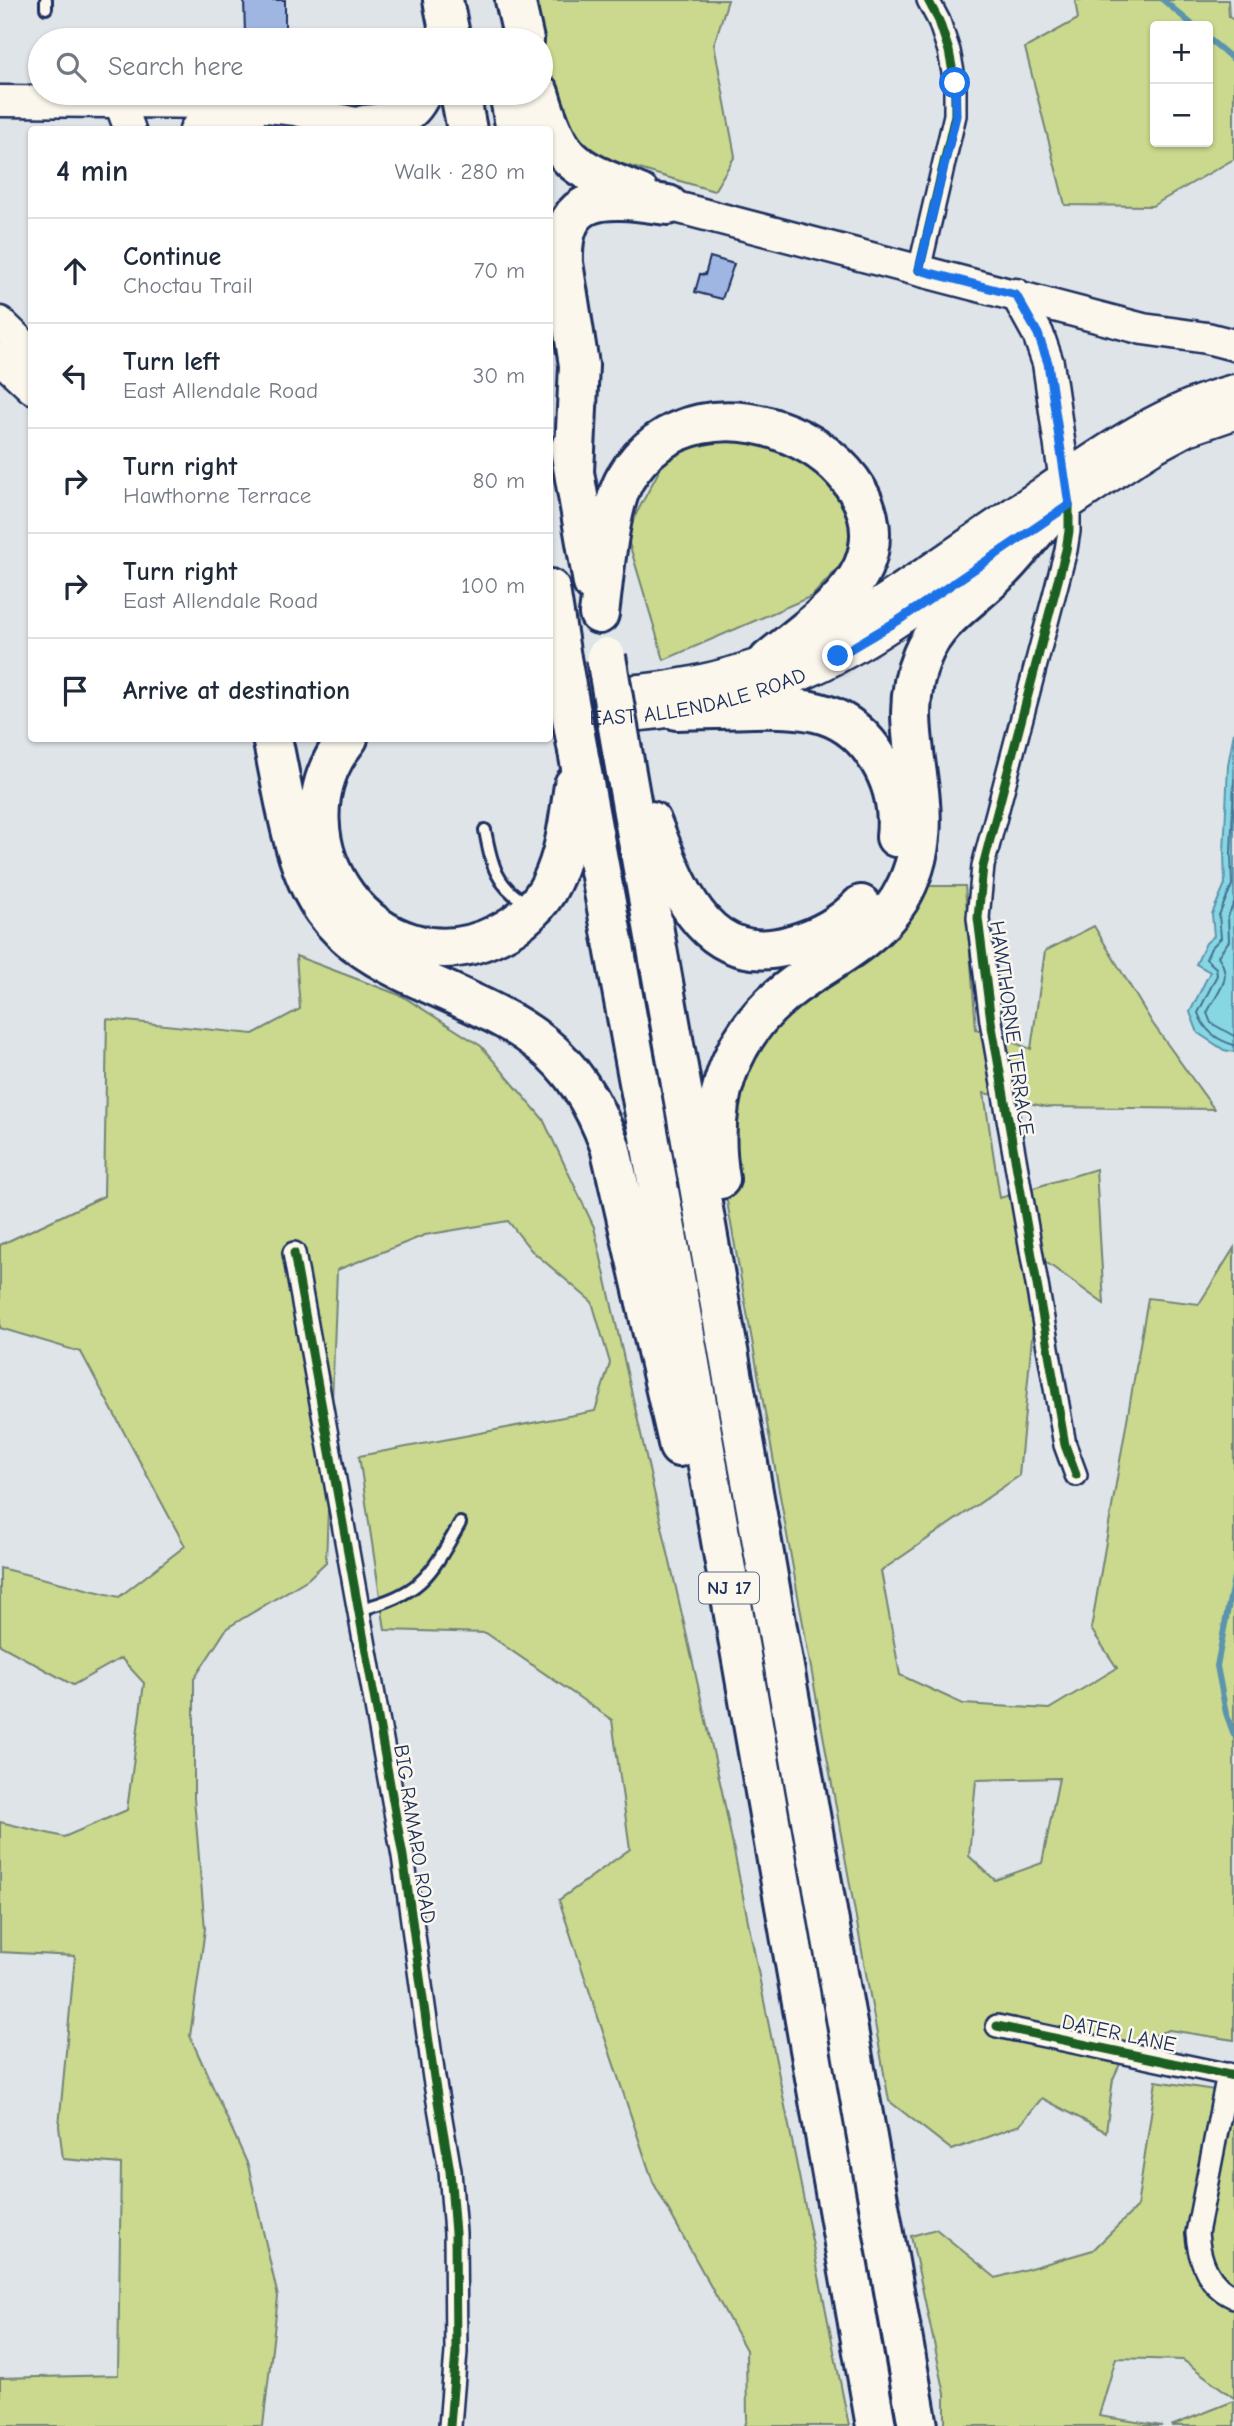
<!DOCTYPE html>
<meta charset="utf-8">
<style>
body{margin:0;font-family:"Comic Neue",sans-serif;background:#f6f6f7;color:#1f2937}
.controls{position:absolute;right:21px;top:21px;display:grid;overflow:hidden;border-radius:7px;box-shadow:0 2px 5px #0004}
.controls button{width:63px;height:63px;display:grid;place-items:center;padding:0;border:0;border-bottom:2px solid #e0e1e3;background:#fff;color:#1f2937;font:35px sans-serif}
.stop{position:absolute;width:21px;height:21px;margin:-16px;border:5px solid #1a73e8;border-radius:50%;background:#fff}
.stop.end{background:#1a73e8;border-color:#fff;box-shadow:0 2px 7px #0008}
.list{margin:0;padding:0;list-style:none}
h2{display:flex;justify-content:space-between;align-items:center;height:91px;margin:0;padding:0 28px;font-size:30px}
h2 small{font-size:23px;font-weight:400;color:#747a83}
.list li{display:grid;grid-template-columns:46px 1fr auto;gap:21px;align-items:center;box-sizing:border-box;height:105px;padding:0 28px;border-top:2px solid #e0e1e3}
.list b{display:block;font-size:26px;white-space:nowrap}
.list p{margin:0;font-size:23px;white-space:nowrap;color:#747a83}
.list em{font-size:23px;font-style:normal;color:#747a83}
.icon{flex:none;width:38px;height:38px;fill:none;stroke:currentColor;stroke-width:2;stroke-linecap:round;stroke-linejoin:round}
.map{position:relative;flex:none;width:1234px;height:2426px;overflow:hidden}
.search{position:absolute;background:#fff;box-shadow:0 2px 5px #0004;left:28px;top:28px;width:525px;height:77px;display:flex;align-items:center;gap:18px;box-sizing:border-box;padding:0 24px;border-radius:38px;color:#747a83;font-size:26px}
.panel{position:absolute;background:#fff;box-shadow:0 2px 5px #0004;left:28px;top:126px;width:525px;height:616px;border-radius:7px}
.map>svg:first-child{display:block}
.green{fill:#cad98d;stroke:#728476;stroke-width:2;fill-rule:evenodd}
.water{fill:#87d7e3;stroke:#5c94ae;stroke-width:2}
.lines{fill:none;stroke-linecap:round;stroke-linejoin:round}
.shore{stroke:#467293;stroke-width:2}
.stream{stroke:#5c94ae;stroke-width:6}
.building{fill:#9fb6e3;stroke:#1b2f5e;stroke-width:2}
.lane-casing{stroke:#1b2f5e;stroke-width:16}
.street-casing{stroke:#1b2f5e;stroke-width:26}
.secondary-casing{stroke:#1b2f5e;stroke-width:35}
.highway-casing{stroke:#1b2f5e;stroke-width:44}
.lane{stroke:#fbf7ec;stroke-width:10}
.street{stroke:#fbf7ec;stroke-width:21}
.secondary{stroke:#fbf7ec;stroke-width:30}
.highway{stroke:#fbf7ec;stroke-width:38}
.highway-bridge-casing{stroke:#1b2f5e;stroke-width:44;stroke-linecap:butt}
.highway-bridge{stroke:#fbf7ec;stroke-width:38}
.cycleway-casing{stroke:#fbf7ec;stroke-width:13}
.cycleway{stroke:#1b5e20;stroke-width:9}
.route{stroke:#1a73e8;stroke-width:9}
.labels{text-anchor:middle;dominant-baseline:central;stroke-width:5;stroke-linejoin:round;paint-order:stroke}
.shield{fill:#fbf7ec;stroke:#5e6b89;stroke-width:2}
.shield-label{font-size:19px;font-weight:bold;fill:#1b2f5e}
.street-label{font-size:21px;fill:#1b2f5e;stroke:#fbf7ec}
</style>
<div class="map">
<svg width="1234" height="2426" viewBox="0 0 1234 2426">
<rect width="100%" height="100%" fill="#dfe4e9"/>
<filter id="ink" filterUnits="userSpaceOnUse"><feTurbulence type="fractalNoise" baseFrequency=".0143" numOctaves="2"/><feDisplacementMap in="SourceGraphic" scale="14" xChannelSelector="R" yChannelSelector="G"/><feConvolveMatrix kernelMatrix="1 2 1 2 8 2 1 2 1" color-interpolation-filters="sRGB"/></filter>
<g filter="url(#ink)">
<path class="green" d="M535,0H728L714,44L735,156L714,191L561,146Z
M1075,0H1228L1229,17L1234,20V159L1152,206L1065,205L1025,48L1078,19ZM1155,26H1208V142H1155Z
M731,433L818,464L845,498L857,548L812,596L664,660L626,533L668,454Z
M904,886H965L976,1029L1031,1049L1045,951L1094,926L1153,1024L1214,1109L1047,1107L984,1093L1000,1198L1096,1169L1104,1304L1018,1242L1033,1326L1019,1476L881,1571L900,1675L963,1704L1049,1709L1117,1668L1091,1629L1148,1298L1199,1304L1234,1248V2040L1169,2030L1129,2044L1113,2079L1106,2132L1042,2098L1020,2125L952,2150L889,2101L726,1196L728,1053ZM1059,1778L1042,1863L995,1880L969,1856L976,1780Z
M296,956L402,996L481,1046L543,1119L594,1227L722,1791L849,2426H745L747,2419L746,2350L653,2182L559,1900L630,1849L612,1720L486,1633L385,1630L359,1456L595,1411L610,1363L592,1302L531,1250L508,1221L425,1235L337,1270L326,1562L308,1579L227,1628L194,1679V1798L205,1929L190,2036L248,2165L278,2297L263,2426H0V2378L118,2375L121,2164L63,2159L59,2126L75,1956L0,1952V1822L64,1837L127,1810L144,1683L121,1658L73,1685L0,1645V1568L119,1597L185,1546L81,1352L0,1328V1245L104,1196L107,1019L253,1034L300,1009Z
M1156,2081L1234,2093V2398L1183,2360L1116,2358L1099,2416L1162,2426H945V2394L911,2236L936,2229L996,2278L1093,2250L1137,2207Z
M1234,2401V2426H1171Z"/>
<path class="water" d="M1234,732V1052L1224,1050L1198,1033L1190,1012L1210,972L1196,964L1206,943L1214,936L1212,914L1225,884L1224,853L1228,765Z"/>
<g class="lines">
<path class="shore" d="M1234,779L1231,853L1232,885L1219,915L1221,938L1211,948L1206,959L1216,968L1217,975L1198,1013C1204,1030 1216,1040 1234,1045
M1234,903L1228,916L1229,941L1218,956C1234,980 1218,990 1207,1013L1211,1023L1234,1036"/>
<path class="stream" d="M1163,0L1194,26
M1208,38L1234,60
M1234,1577L1217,1666L1226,1713L1234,1735"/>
</g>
<path class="building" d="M244,0H285V33H245Z
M710,257L734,264L722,299L695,292L700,274L705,275Z"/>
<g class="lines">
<g class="lane-casing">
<path id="lane" d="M46,0V8
M485,830C491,863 496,888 529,904
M358,1610C422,1593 429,1578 460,1523"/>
</g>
<g class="street-casing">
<path id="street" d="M919,270L955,115V83L949,51L939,21L928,0
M1069,505V531L1066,550L983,866L978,918L991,1021L1065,1445L1076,1475
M294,1253L403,1856L434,2078L450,2171L455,2233L456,2352L450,2426
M997,2026L1234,2076
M1228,2074L1197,2233C1199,2259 1208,2286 1234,2297"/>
</g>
<g class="secondary-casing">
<g id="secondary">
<path d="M119,100L130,130"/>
<path d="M0,101L228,103L296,110L364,125"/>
<path d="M195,130L252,112"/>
<path d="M668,205L1143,329L1207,338L1234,345"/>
<path d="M1016,294L1038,334L1048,363L1067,496"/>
<path d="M0,322L32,353"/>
<path d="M0,358L32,388"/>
<path d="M550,691C644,698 742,679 827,635C861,617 893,594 925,573C966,545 1007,517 1048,489C1106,449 1165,408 1234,390"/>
<path id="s1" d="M550,716C636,723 729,707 808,672C858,650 904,617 949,587C1017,540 1085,491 1155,447L1187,430L1234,414"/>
</g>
</g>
<g class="highway-casing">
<path id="highway" d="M443,0L451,40
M515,0L524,40
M460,93L467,130
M509,93L516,130
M539,93C560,165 574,167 640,194
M364,125C389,123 410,118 421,93
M570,449L593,583
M574,472L579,365L563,263C560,187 612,198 668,205
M550,589L561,658
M599,614C604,579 608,509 625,479C699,353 911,457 863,567C847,603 799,635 769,660
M677,710C702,709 727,709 753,708C807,707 848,709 879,760C894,784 899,809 896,837
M272,738C284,792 292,866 324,910C347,943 382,962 417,978C514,1022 570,1039 610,1146L679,1447
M348,738C265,839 378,995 498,934C519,924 541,905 551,883C566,853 569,818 574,785
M622,750L918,2426
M578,751L674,1272L876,2426
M651,821C677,885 703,970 791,945C818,938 841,926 861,905
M720,1179C706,1094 733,1025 806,977C839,956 878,934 899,900C952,812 887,740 922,656C936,620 970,601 996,575C1013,559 1027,540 1042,523"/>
</g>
<use href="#lane" class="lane"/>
<use href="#street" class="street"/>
<use href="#secondary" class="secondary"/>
<use href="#highway" class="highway"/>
<g class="highway-bridge-casing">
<path id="highway-bridge" d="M606,657L622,750
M561,658L578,751"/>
</g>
<use href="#highway-bridge" class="highway-bridge"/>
<g class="cycleway-casing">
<path id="cycleway" d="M919,270L955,115V83L949,51L939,21L928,0
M1069,505V531L1066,550L983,866L978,918L991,1021L1065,1445L1076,1475
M294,1253L403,1856L434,2078L450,2171L455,2233L456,2352L450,2426
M997,2026L1234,2076"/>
</g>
<use href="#cycleway" class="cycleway"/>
</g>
</g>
<g class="lines" filter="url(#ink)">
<path class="route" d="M838,656L899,620L1069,505L1048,363L1038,334L1016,295L919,270L956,116L955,83"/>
</g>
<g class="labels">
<rect class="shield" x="699" y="1572.5" width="60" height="31" rx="5"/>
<g class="shield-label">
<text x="729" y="1588">NJ 17</text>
</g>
<g class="street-label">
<text stroke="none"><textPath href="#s1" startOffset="150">EAST ALLENDALE ROAD</textPath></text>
<text transform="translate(1012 1028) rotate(82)">HAWTHORNE TERRACE</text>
<text transform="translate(415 1834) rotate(81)">BIG RAMAPO ROAD</text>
<text transform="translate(1119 2033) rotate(12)">DATER LANE</text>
</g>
</g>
</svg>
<div class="controls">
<button>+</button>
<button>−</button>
</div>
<div class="stop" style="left:955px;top:83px"></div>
<div class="stop end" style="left:838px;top:656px"></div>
<div class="search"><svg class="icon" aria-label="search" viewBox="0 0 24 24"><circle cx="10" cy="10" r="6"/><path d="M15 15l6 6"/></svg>Search here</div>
<section class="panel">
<h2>4 min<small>Walk · 280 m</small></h2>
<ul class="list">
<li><svg class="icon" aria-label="ahead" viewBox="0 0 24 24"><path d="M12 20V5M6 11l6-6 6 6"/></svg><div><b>Continue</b><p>Choctau Trail</p></div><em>70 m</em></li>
<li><svg class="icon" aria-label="left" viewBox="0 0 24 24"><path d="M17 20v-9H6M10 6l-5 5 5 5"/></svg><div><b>Turn left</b><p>East Allendale Road</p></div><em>30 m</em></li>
<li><svg class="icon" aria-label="right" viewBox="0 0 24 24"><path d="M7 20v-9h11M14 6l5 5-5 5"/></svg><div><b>Turn right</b><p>Hawthorne Terrace</p></div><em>80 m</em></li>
<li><svg class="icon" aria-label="right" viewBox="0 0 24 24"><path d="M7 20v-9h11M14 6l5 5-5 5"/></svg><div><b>Turn right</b><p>East Allendale Road</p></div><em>100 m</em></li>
<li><svg class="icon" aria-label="arrive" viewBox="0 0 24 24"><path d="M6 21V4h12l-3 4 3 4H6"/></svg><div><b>Arrive at destination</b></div></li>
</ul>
</section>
</div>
